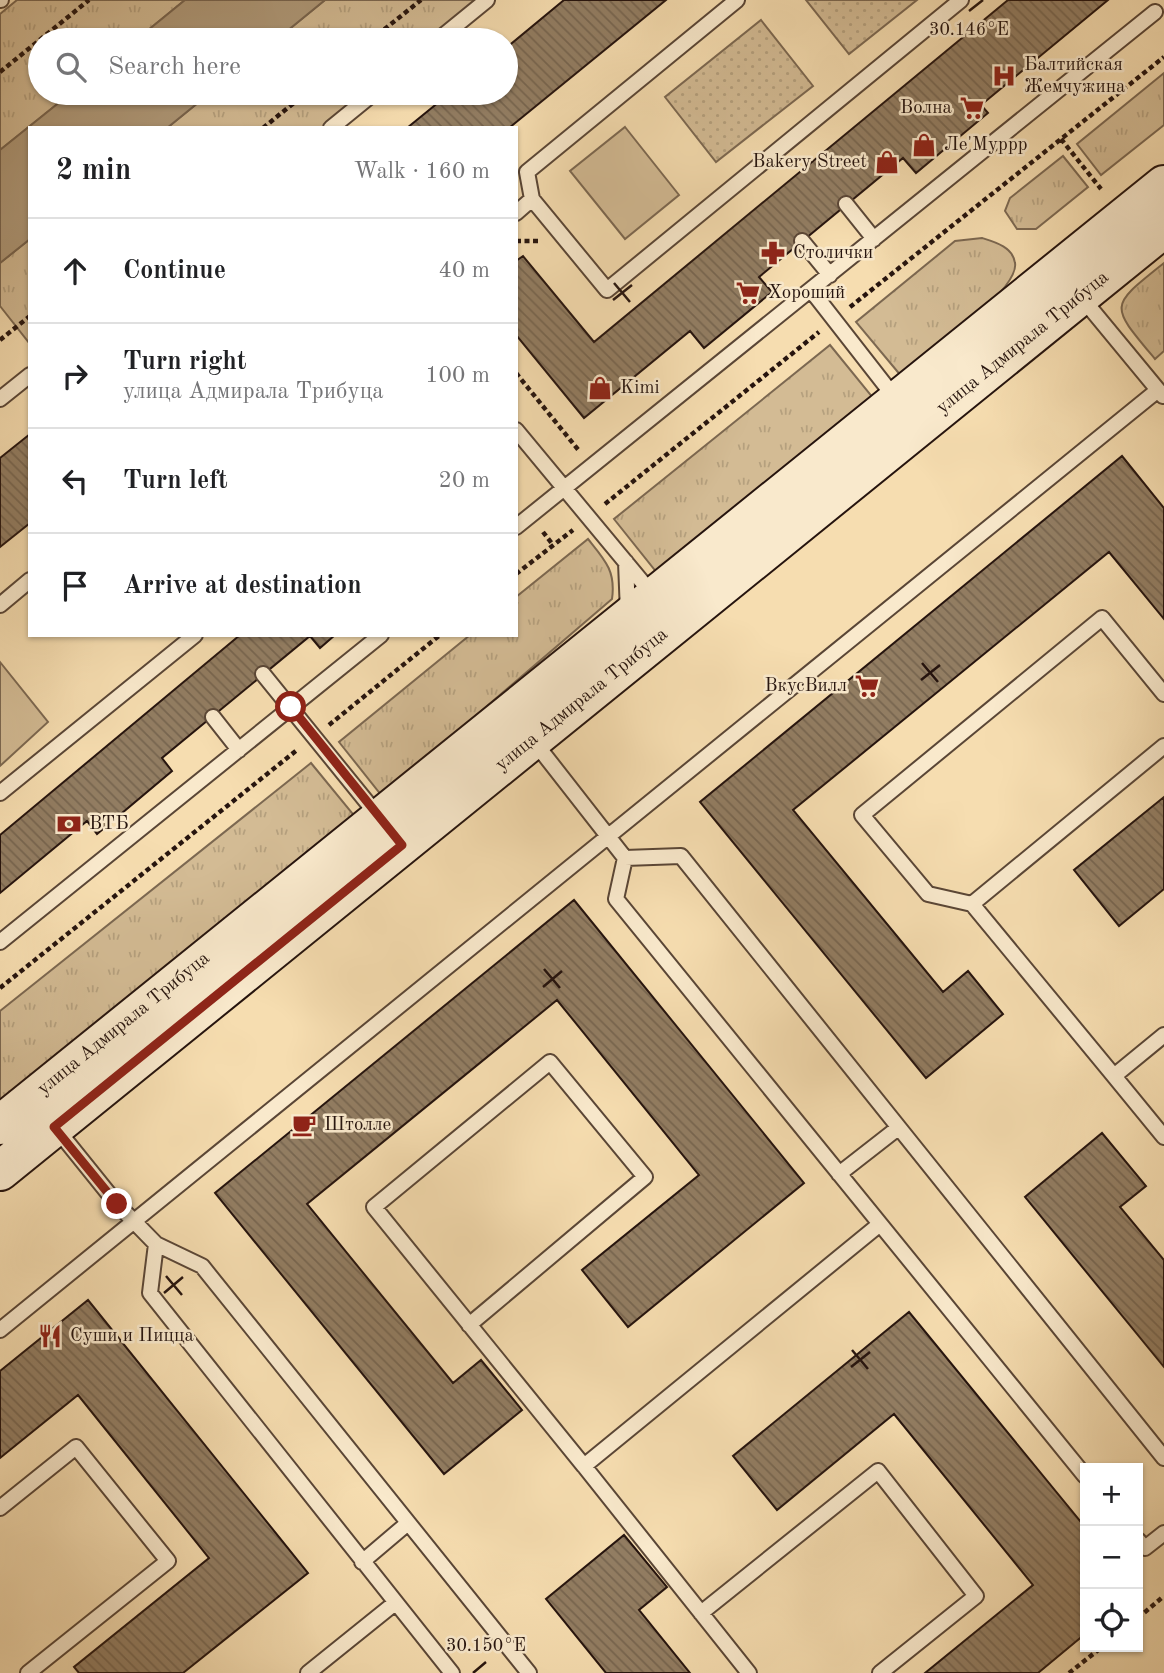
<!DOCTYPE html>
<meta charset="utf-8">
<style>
body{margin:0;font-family:"Old Standard TT",serif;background:#f2f2f2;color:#202124}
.controls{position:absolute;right:21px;bottom:21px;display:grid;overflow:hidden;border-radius:0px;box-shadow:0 2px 5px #0004}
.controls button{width:63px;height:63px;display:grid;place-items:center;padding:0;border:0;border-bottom:2px solid #e0e0e0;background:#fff;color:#202124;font:35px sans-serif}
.stop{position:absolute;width:21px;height:21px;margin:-16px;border:5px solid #8f2418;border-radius:50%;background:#fff}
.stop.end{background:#8f2418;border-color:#fff;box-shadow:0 2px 7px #0008}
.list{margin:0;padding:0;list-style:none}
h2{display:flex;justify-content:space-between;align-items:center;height:91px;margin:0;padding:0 28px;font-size:30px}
h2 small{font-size:23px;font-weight:400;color:#757577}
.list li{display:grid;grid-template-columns:46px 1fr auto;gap:21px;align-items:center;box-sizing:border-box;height:105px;padding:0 28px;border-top:2px solid #e0e0e0}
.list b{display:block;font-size:26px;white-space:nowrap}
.list p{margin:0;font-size:23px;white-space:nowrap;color:#757577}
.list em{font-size:23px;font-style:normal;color:#757577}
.icon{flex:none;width:38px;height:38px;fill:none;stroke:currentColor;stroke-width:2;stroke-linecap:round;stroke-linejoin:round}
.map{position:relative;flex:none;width:1164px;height:1673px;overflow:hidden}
.search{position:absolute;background:#fff;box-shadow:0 2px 5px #0004;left:28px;top:28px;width:490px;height:77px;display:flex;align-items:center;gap:18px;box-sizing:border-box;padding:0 24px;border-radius:38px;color:#757577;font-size:26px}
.panel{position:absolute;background:#fff;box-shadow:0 2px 5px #0004;left:28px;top:126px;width:490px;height:511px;border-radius:0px}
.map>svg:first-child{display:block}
.grass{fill:url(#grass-tufts);stroke:#7c6851;stroke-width:2}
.park{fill:url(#park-dots);stroke:#7c6851;stroke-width:2}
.pitch{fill:#d3bb94;stroke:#7c6851;stroke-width:2}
.water{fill:#af9979;stroke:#78644e;stroke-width:2}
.building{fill:url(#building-back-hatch);stroke:#26140e;stroke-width:2}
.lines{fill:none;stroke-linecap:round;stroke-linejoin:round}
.lane-casing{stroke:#5a4636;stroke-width:18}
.secondary-casing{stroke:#26140e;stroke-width:42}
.path{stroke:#26140e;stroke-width:4.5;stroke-dasharray:5 3.5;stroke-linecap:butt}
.lane{stroke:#f9e9cc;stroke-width:14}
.secondary{stroke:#f9e9cc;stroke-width:38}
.route{stroke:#8f2418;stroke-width:9}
.ticks{fill:none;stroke:#26140e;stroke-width:2.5}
.labels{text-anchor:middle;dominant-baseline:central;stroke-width:5;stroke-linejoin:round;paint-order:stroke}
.poi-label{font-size:19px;fill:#26140e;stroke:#f9e9cc;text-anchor:start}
.street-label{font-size:19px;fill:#26140e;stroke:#f9e9cc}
.ticks-label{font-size:18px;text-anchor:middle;fill:#26140e;stroke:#f9e9cc;stroke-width:5;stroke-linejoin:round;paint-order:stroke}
</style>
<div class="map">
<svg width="1164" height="1673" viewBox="0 0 1164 1673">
<defs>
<pattern id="grass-tufts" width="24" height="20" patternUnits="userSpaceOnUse" patternTransform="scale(1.75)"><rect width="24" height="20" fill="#d3bb94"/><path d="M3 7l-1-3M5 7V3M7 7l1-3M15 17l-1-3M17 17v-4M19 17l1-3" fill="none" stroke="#b5a07e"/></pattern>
<pattern id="park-dots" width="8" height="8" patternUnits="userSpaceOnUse" patternTransform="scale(1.75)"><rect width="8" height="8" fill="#d3bb94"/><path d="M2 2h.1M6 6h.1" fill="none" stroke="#b5a07e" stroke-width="1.8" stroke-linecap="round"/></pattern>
<pattern id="building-back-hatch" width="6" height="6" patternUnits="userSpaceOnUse" patternTransform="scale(1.75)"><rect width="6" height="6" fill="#927d62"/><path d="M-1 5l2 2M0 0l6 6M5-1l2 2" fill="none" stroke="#77654f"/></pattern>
</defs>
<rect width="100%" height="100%" fill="#f6ddb0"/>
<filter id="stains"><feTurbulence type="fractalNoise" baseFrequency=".00286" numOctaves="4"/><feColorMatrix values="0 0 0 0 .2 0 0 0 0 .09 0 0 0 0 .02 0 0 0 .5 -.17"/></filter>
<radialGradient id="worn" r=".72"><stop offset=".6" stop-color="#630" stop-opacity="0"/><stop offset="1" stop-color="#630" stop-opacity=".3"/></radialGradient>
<path class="grass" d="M17,0H185L136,40H40V93H71L0,150V14Z
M325,0H487L438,40H276Z
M1164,73V125L1101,175L1077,144Z
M210,93H374L331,128H167Z
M1063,156L1088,187L1036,229H1017L1005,211L1010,198Z
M982,238C995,242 1013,247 1015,263C1020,290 924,360 902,377L856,322L955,241Z
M30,239V344L0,306V263Z
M1164,263V351L1155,359C1109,304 1109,307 1164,263Z
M830,345L874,399L658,574L614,519Z
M588,539C605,560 616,571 612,599L382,796L339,742L470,635H516V597Z
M311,763L357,819L0,1101V1011Z"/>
<path class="park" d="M806,0H917L849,54Z
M761,20L813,86L716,162L665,97Z"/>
<path class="pitch" d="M625,127L679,195L625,239L570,171Z
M0,662L48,722L0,766Z"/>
<path class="water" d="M185,0H325L276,40H136Z
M71,93H210L167,128H30V239L0,263V150Z"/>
<path class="building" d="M564,0H666L509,128H407L450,93H506V48Z
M1008,0H1108L981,105L988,113L916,173L903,158L759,277L772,292L704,348L690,331L584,418L516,335V261L523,256L594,342Z
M30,434V523L0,547V458Z
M1122,456L1164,508V619L1109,552L793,810L943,992L968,971L1003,1014L926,1078L700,802Z
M240,635H335L320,648L310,636L162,758L172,771L97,834L87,821L0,893V835Z
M1164,797V889L1119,926L1074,870Z
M574,900L804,1183L628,1327L582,1270L699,1175L557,1000L307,1204L453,1383L481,1360L522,1410L444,1474L215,1193Z
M574,900L804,1183L628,1327L582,1270L699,1175L557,1000L307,1204L453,1383L481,1360L522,1410L444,1474L215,1193Z
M1102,1133L1146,1186L1120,1207L1164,1260V1367L1025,1197Z
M1102,1133L1146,1186L1120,1207L1164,1260V1367L1025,1197Z
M88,1300L308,1573L183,1673H79L74,1667L209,1558L78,1395L0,1458V1371Z
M909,1312L1085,1527V1634L1038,1673H925L1033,1585L894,1414L777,1510L733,1456Z
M909,1312L1085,1527V1634L1038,1673H925L1033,1585L894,1414L777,1510L733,1456Z
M624,1535L667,1587L639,1610L690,1673H606L546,1599Z
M624,1535L667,1587L639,1610L690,1673H606L546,1599Z"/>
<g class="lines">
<g class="lane-casing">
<path id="lane" d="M0,0H1
M737,0L527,172L532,199L607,290L961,0
M438,40L487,0
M331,128L374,93
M846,204L874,239
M516,213L532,199
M802,241L830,275
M811,290L896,399
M1082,298L1163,396
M0,399L30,375
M516,430L653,595
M516,527L1155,12
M626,562L628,613
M0,605L30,580
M263,674L379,817
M1164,694L1102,618L862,815L928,894L972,904L1114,1076L1164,1035
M213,717L239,750
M532,739L625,858L616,899L1085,1476
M0,793L195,635
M625,858L681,856L1164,1458
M972,904L1164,746
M0,942L381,635
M1114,1076L1164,1137
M55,1127L117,1204L156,1244L202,1266L529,1673
M839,1174L898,1128
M156,1244L150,1293L452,1673
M469,1325L645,1177L550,1062L374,1207L584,1466
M0,1330L1158,390
M0,1508L76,1447L168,1561L28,1673
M1138,1540L1145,1548L1164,1533
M362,1562L408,1523
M701,1613L878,1471L976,1596L880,1673
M308,1673L395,1603
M749,1673L584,1466L880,1224"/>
</g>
<g class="secondary-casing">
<path id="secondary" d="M0,1125L1164,185
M0,1171L1164,228"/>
</g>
<path class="path" d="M371,40L421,0
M0,72L89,0
M263,128L306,93
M1061,139L1101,189
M516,241H541
M850,307L1164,57
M0,340L30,316
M516,373L580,452
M605,504L819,332
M543,532L553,545
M516,574L573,530
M329,725L440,635
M0,988L297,750
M1138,1618L1164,1596
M1069,1673L1102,1647"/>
<use href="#lane" class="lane"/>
<use href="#secondary" class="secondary"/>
</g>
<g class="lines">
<path class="route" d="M117,1204L54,1127L402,845L291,707"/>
</g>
<path class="ticks" d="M969,11L983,0M614,283L630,302M613,300L632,285M922,663L938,682M921,680L940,665M544,969L560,988M543,987L562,971M166,1276L182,1295M164,1293L183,1277M852,1350L868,1369M851,1367L870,1352M473,1673L486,1662"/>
<defs>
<g id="hospital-bare" transform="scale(1.89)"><path d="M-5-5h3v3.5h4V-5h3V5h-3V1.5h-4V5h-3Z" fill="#8f2418" stroke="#f9e9cc" stroke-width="2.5" paint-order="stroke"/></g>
<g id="supermarket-bare" transform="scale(1.89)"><path d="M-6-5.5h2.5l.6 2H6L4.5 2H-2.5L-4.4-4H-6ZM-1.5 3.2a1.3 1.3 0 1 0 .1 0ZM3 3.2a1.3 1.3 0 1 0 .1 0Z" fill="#8f2418" stroke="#f9e9cc" stroke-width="2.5" paint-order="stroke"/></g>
<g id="shop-bare" transform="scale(1.89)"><path d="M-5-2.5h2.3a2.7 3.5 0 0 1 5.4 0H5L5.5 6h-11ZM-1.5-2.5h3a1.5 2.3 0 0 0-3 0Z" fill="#8f2418" stroke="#f9e9cc" stroke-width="2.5" paint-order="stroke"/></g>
<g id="pharmacy-bare" transform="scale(1.89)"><path d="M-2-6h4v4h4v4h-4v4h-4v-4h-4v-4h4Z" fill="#8f2418" stroke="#f9e9cc" stroke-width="2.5" paint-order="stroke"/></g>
<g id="bank-bare" transform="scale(1.89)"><path d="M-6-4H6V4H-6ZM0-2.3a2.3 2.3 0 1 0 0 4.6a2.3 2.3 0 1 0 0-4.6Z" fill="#8f2418" stroke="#f9e9cc" stroke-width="2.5" paint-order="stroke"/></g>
<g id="cafe-bare" transform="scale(1.89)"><path d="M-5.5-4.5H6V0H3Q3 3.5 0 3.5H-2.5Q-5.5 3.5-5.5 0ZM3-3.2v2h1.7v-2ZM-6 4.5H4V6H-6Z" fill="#8f2418" stroke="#f9e9cc" stroke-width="2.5" paint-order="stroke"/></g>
<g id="restaurant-bare" transform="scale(1.89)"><path d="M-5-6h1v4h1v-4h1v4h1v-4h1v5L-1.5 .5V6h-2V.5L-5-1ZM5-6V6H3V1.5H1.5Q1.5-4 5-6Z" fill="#8f2418" stroke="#f9e9cc" stroke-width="2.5" paint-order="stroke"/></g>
</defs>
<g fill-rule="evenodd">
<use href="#hospital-bare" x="1004" y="76"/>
<use href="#supermarket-bare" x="972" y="108"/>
<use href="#shop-bare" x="924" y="145"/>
<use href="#shop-bare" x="887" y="162"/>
<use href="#pharmacy-bare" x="773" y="253"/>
<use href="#supermarket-bare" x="748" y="293"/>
<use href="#shop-bare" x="600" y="388"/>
<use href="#supermarket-bare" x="867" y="686"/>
<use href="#bank-bare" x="69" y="824"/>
<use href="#cafe-bare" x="304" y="1125"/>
<use href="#restaurant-bare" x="50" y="1336"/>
</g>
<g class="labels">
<g class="poi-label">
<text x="1024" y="65">Балтийская<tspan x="1024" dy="22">Жемчужина</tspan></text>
<text x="952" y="108" text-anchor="end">Волна</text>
<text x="944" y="145">Ле'Муррр</text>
<text x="867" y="162" text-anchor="end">Bakery Street</text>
<text x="793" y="253">Столички</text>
<text x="768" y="293">Хороший</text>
<text x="620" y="388">Kimi</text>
<text x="847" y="686" text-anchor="end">ВкусВилл</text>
<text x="89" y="824">ВТБ</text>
<text x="324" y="1125">Штолле</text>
<text x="70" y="1336">Суши и Пицца</text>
</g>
<g class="street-label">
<text transform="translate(1023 343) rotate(-39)">улица Адмирала Трибуца</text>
<text transform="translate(582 700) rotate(-39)">улица Адмирала Трибуца</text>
<text transform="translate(124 1024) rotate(-39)">улица Адмирала Трибуца</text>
</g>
</g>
<g class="ticks-label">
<text x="969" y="35">30.146°E</text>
<text x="486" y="1651">30.150°E</text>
</g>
<rect width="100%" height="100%" filter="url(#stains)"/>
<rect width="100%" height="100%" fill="url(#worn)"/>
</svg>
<div class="controls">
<button>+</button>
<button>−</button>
<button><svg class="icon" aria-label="locate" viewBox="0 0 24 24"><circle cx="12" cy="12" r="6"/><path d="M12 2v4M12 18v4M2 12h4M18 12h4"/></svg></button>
</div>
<div class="stop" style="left:291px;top:707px"></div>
<div class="stop end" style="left:117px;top:1204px"></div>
<div class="search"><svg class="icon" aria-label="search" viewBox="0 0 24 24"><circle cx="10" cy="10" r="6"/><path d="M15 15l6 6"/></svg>Search here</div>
<section class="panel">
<h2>2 min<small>Walk · 160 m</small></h2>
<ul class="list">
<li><svg class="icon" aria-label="ahead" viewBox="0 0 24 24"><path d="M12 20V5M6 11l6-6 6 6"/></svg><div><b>Continue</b></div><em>40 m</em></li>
<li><svg class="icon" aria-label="right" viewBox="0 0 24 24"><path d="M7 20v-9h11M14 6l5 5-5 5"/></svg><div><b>Turn right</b><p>улица Адмирала Трибуца</p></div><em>100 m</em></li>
<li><svg class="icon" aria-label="left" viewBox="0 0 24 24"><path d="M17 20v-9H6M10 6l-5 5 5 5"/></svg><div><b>Turn left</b></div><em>20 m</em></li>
<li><svg class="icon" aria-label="arrive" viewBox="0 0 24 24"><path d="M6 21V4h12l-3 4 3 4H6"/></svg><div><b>Arrive at destination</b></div></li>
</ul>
</section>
</div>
